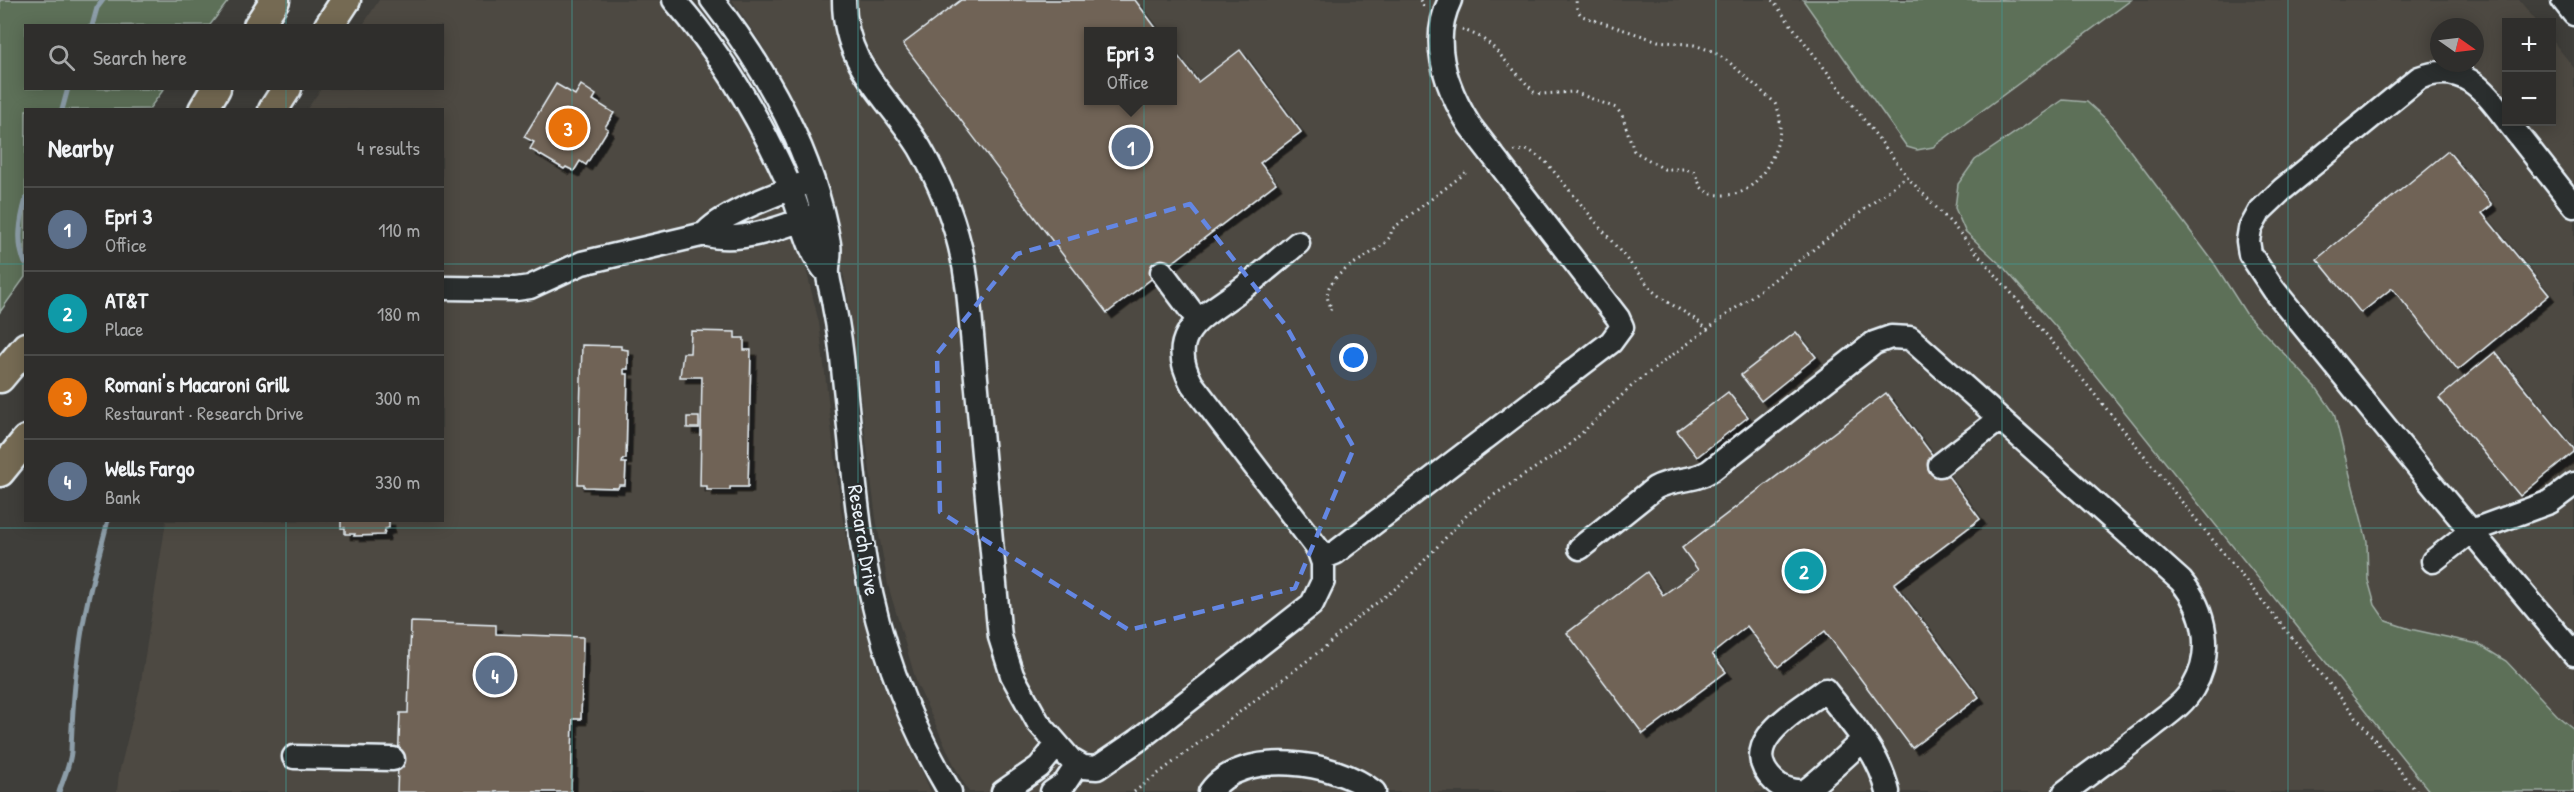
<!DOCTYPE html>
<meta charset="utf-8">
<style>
body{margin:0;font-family:"Patrick Hand",sans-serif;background:#373634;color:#f1f3f6}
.controls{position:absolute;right:18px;top:18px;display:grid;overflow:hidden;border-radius:0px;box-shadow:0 3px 15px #0003}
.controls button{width:54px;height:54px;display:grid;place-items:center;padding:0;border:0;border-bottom:2px solid #4a4a48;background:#2f2e2c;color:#f1f3f6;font:30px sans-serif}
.compass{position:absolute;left:2430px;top:18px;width:54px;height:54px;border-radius:50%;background:#2f2e2c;box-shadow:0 3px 15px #0003;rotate:104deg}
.you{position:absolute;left:1354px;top:358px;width:21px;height:21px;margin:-15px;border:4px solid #fff;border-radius:50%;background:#1a73e8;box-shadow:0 0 0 9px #1a73e833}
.badge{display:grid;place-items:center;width:39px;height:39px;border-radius:50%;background:#e797bd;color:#fff;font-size:20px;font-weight:700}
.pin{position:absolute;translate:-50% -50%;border:3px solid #fff;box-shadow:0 2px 6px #0006}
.popup{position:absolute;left:1084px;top:27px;width:93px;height:78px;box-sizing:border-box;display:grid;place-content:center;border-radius:0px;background:#2f2e2c;filter:drop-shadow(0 2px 4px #0005);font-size:20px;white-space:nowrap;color:#a7a8a9}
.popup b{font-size:22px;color:#f1f3f6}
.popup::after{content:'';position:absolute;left:50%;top:100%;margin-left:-12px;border:12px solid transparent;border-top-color:#2f2e2c}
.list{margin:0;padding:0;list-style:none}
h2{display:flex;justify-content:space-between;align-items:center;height:78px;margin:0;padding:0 24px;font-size:26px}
h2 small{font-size:20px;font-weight:400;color:#a7a8a9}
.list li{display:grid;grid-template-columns:39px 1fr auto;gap:18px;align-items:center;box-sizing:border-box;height:84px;padding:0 24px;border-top:2px solid #4a4a48}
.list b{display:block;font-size:22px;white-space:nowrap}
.list p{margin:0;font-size:20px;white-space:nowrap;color:#a7a8a9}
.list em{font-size:20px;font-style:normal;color:#a7a8a9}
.icon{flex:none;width:33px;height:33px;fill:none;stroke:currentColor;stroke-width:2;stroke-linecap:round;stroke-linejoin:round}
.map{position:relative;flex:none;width:2574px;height:792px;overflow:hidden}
.search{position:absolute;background:#2f2e2c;box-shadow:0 3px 15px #0003;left:24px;top:24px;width:420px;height:66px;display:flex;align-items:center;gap:15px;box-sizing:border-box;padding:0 21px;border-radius:0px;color:#a7a8a9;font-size:22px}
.panel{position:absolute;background:#2f2e2c;box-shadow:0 3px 15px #0003;left:24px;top:108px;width:420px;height:414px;border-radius:0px}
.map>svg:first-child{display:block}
.built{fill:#4d4942;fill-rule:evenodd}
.green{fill:#5d6f58;stroke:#a2b0a8;stroke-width:1.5}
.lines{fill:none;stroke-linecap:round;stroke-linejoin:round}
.stream{stroke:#8d9ea9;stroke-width:5}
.building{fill:#6f6456;stroke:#e8f1f8;stroke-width:1.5;filter:url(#shadow)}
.minor-casing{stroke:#e8f1f8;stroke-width:27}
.major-casing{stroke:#e8f1f8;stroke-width:33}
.path{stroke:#e8f1f8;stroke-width:3;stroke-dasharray:1.5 4.5;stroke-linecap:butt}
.minor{stroke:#2a2d2e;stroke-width:22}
.major{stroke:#756b52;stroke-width:28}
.marked{fill:none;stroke:#6487e3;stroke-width:4.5;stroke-dasharray:12 8;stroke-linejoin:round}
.grid{fill:none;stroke:#459590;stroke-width:1.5;stroke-opacity:0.55}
.labels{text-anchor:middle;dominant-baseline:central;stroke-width:4.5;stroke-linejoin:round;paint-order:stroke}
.street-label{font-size:21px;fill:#e8f1f8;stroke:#2a2d2e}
</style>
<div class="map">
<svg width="2574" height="792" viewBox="0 0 2574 792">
<defs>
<filter id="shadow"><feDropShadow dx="5.5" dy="5.5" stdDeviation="0" flood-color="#0009"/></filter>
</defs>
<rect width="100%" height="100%" fill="#3f3e3a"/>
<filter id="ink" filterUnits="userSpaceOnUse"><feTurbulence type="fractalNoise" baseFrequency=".0167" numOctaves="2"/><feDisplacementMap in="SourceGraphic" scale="12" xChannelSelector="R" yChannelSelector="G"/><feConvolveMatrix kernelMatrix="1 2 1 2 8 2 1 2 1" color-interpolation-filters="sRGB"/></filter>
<g filter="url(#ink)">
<path class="built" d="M379,0H659L712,68L766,159L797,231L819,323L841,510L855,587L879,675L931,792H117L119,773L140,688L166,521L442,520V110L307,109L321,89L442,88V26L363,25Z
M732,0H2519L2537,22H2506V122H2552V40L2574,68V792H969L956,769L917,684L888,585L876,518L847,290L826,203L798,120L777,74L764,48ZM2439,27H2475V63H2439ZM1089,32H1173V100H1089Z"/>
<path class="green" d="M0,0H229L210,25L26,26V88L164,89L149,109L26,110L25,277L0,312Z
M1803,0H2131L1933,147L1917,150L1907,147Z
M2063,100L2087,102L2107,120L2212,260L2247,315L2316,387L2334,413L2367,541L2368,580L2375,605L2386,621L2410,629L2478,644L2506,661L2559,717L2574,729V792H2430L2063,335L2004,268L1965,231L1955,208L1958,184L1975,160Z"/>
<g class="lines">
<path class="stream" d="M92,26L97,8L103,0
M62,110L68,88
M25,263C16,243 20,220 26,199
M59,792C63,780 70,765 71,752C72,719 74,685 79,651C84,607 97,564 108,520"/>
</g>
<path class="building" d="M961,0H1135L1159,32H1089V100H1173V50L1198,82L1240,50L1301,132L1260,163L1276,183L1107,313L903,44Z
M556,84L575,95L581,85L596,95L593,100L614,113L605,127L608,129L586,165L580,161L574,171L566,167L564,169L530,149L534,142L524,137Z
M2448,151L2492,205L2482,213L2549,295L2458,370L2392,288L2361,313L2317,259Z
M691,331L735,332V338H744V350H751L748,487H730V490H707V486H700L702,377H680L683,353H690Z
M1796,332L1816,357L1761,401L1741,375Z
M582,345L621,346V349L628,350V369H624V374H628L626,459H623L622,463H626L625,485H619L618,488L584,487V484H578Z
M2495,352L2574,449V452L2520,496L2439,398Z
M1728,392L1748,417L1697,457L1677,431Z
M1886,393L1980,519L1894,584L1979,697L1912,748L1825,631L1778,667L1747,626L1712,654L1726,672L1643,734L1567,633L1647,572L1663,595L1698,570L1682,548Z
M687,417H699V428H687Z
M341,520H389V528L385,529L384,535L354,536L355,534H345V528H341Z
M411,622L496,625V634L583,637L581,719H573L571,792H397L400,713H408Z"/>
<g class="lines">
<g class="minor-casing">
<path id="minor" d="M674,0C722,54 758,116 788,182C802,212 805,250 828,274
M712,0C767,70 814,155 829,244C831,255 827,264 828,275C829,285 833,296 834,306C839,330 842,354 844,378C851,441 855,505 866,568C880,647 909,723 950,792
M844,0C844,67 888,96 920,148C946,193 962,240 968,291L998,617L1000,637L1012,675L1038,722L1071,760L1083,767L1097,768L1138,740L1312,604L1323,581V563L1318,549L1192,384C1163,332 1206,316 1240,290C1260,276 1279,259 1298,243
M2563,0L2574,14
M2506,119C2483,89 2462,61 2419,78L2283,189L2260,211L2250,229L2248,241L2250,254L2274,290L2435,488L2574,654
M2508,122L2574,206
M805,183C780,193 720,214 705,234C738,245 787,226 817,214
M1162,272L1198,320
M446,288L516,289L530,287L582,263L705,234
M1940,465L2000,419
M1580,548L1655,488C1673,478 1693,482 1710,471L1874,343L1891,337L1910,338L2181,581C2206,611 2214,653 2193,688C2184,704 2167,715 2153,726C2124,749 2094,770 2065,792
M1322,558L1335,553L1611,342L1622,327L1618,318L1470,126C1446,88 1429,43 1450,0
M2433,561L2471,531L2550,502L2574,484
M1863,740C1853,749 1812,788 1804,791C1793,792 1781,788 1774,781C1734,743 1798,711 1825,690C1850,722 1879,752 1888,792
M294,757L393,759
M1003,792L1039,767L1057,745
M1052,792L1065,783L1077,765
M1210,792C1242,747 1336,761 1374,792"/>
</g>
<g class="major-casing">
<path id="major" d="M258,26L275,0
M329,26L346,0
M203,110L216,88
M273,110L287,88
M0,378L26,347
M0,472L26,440"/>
</g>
<path class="path" d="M1420,0L1425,9
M1772,0L1911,181L1951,223L2032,317L2417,792
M1462,29L1480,37L1491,45L1534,92L1541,94L1574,92L1616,108L1622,115L1634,151L1664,169H1686L1694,172L1701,187L1708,193C1718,196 1736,196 1745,190C1770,175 1791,127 1774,102L1729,62L1712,51L1694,45L1658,41L1582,16L1577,10L1576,0
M1514,151L1529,150L1546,162L1653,291C1670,306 1692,314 1708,330
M1330,310L1332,308C1309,276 1377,257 1389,238C1391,236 1391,232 1392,229L1468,171
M1134,792L1324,648L1356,619L1405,581L1467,515L1485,501L1567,447L1635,383L1791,267L1907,176"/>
<use href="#minor" class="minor"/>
<use href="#major" class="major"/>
</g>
</g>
<path class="marked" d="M1190,204L1286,326L1354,448L1295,588L1129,630L940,512L937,354L1017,254Z"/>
<path class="grid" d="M286,0V26M572,0V792M858,0V792M1144,0V792M1430,0V792M1716,0V792M2002,0V792M2288,0V792M286,88V110M0,264H26M442,264H2574M286,520V792M0,528H2574"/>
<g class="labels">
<g class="street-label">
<text transform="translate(864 540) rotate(81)">Research Drive</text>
</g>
</g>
</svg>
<div class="controls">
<button>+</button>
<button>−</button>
</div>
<svg class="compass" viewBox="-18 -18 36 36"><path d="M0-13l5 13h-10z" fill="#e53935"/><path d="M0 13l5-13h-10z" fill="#a7a8a9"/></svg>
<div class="you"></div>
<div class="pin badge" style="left:1131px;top:147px;background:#5c6f8a">1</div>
<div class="popup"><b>Epri 3</b>Office</div>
<div class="pin badge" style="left:1804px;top:571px;background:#0f9aa8">2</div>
<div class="pin badge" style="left:568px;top:128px;background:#e8710a">3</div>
<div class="pin badge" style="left:495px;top:675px;background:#5c6f8a">4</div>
<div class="search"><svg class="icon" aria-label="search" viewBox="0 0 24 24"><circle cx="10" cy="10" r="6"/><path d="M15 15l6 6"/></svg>Search here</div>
<section class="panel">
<h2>Nearby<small>4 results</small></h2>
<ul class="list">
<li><span class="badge" style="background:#5c6f8a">1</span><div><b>Epri 3</b><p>Office</p></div><em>110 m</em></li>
<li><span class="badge" style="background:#0f9aa8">2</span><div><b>AT&amp;T</b><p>Place</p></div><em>180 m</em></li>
<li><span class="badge" style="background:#e8710a">3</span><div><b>Romani's Macaroni Grill</b><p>Restaurant · Research Drive</p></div><em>300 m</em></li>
<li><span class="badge" style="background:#5c6f8a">4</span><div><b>Wells Fargo</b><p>Bank</p></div><em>330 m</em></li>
</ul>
</section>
</div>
